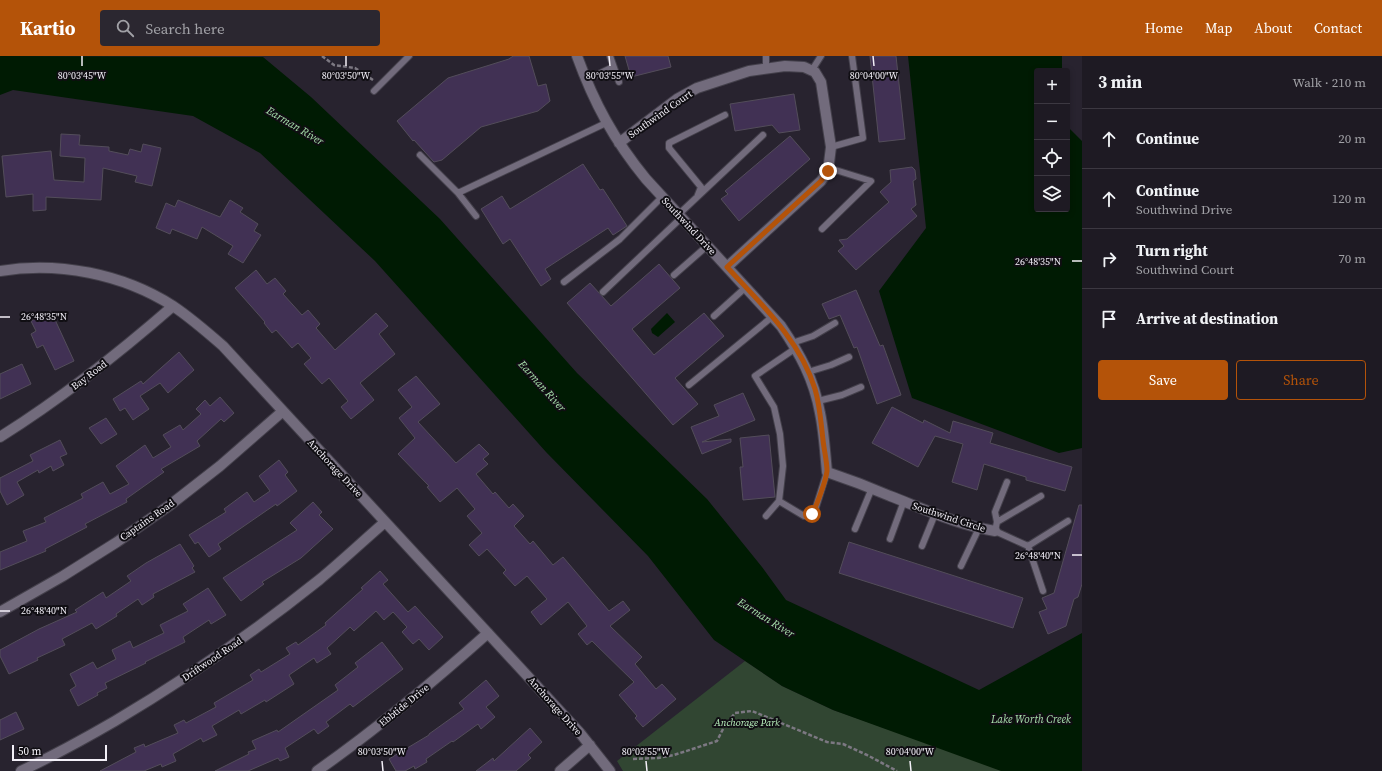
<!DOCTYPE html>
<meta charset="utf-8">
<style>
body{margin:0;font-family:"Source Serif 4",serif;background:#2b2730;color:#f1f3f6}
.controls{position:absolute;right:12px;top:12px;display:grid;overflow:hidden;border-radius:4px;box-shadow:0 2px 6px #0003}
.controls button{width:36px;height:36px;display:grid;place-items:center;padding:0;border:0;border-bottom:1px solid #3c3841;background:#1e1a23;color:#f1f3f6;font:20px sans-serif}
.scale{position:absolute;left:12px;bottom:10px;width:95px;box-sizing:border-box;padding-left:4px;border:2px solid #f3f0f8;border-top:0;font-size:11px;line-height:14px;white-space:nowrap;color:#f3f0f8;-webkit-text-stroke:3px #100e13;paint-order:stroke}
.stop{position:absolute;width:12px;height:12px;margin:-9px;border:3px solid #b45309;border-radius:50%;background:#fff}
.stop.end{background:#b45309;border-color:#fff;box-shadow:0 1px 4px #0008}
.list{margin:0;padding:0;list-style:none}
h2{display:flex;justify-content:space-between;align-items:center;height:52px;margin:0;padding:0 16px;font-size:17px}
h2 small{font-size:13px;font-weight:400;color:#a1a1a6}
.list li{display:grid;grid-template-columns:26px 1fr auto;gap:12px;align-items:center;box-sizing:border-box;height:60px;padding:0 16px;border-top:1px solid #3c3841}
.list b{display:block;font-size:15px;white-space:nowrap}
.list p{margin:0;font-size:13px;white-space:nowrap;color:#a1a1a6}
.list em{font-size:13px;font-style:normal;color:#a1a1a6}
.actions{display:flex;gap:8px;padding:12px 16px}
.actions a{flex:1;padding:9px 0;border:1px solid #b45309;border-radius:4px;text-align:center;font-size:14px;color:#b45309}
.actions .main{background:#b45309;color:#fff}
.icon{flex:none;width:22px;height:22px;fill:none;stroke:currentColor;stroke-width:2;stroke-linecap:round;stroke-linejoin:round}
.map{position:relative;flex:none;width:1082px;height:715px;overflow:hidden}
header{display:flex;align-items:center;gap:24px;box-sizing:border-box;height:56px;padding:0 20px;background:#b45309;color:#fff}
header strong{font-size:19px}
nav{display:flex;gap:22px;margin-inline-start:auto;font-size:14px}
.search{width:280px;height:36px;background:#2b2730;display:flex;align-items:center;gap:10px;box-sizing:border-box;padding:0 14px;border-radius:4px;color:#a1a1a6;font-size:15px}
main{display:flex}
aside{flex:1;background:#1e1a23}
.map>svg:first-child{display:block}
.green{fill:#314632}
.water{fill:#001b03}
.building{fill:#413154;stroke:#534d5a}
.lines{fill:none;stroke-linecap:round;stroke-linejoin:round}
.service-casing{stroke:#44404b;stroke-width:8}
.minor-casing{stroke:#44404b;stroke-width:12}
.path{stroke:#7c7882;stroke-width:2.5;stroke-dasharray:4 2;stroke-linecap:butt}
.service{stroke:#726b7c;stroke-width:6}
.minor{stroke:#726b7c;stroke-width:10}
.route{stroke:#b45309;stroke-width:5}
.ticks{fill:none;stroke:#f3f0f8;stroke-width:1.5}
.labels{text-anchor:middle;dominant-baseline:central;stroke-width:4;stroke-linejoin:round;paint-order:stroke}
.street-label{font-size:10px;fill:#f3f0f8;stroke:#100e13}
.park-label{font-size:10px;font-style:italic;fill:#bcf5c0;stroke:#100e13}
.water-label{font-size:11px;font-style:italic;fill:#a8e0ac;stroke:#100e13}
.ticks-label{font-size:10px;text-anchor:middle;fill:#f3f0f8;stroke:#100e13;stroke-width:4;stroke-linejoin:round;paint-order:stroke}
</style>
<header>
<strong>Kartio</strong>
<div class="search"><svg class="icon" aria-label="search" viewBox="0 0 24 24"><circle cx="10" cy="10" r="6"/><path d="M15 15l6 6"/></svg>Search here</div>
<nav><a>Home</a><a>Map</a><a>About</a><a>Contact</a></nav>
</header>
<main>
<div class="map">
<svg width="1082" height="715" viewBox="0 0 1082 715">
<rect width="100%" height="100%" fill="#28232f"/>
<path class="green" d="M745,605L782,630L833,654L1008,715H623L617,705Z"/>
<path class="water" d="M0,0L263,1L311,41L440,163L577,317L707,443L762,511L786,544L979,634L1082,577V715H1001L833,654L782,630L714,584L648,500L546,396L375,205L260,97L193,60L13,34L0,39Z
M908,0H1062V15H1037V153H1067V70L1082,85V392L1059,397L912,342L879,235L926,172Z
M667,257L675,266L658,281L652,277L651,273Z"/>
<path class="building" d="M513,0H529L538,30L546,28L550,45L538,55L481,71L442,104L434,106L414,84L413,85L397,65L448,22L509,3Z
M625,0H668L671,11L631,21Z
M870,0H896L905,83L879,86Z
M794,38L800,74L779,77L772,69L735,75L730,48Z
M61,78L80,79L79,89L109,91V95L128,99L130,93L141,96L143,88L161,92L152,130L135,126L137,120L103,112L101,144L46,141V154L33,155V138L6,141L2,100L51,95L54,124L84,126L85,102L60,100Z
M790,80L810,103L739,165L721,143L728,138L725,135Z
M583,108L600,134L603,133L627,170L613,179L608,172L545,213L551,223L541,230L510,183L503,188L481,153L502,140L510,153Z
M912,111L915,114L916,123L913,125L916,149L911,153L917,160L856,214L838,195L844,190L839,184L847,183L889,146L880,136L891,126L890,114Z
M178,144L220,161L230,144L243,152L240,156L258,168L254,175L261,179L243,207L228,198L233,190L202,171L197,183L172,173L170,178L156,172L166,147L175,151Z
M659,208L680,232L632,273L654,299L704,257L724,280L675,322L698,348L673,369L567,247L590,227L611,250Z
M256,214L267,228L275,222L286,235L283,238L302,259L308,254L320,268L316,272L335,294L376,257L388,270L379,278L395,298L360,327L374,344L351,363L341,351L348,345L329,322L322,328L304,308L311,302L298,287L292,292L276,274L272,277L264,267L265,266L235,232Z
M856,234L880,290L883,289L901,339L877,348L857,291L854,292L840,259L829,263L822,248Z
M51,255L74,305L55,314L43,289L37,292L31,278L36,275L31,265Z
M179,296L194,314L168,337L160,327L140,340L149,353L133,364L125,352L120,355L113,343L141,325L143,328Z
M22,308L31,328L0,343V318Z
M416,320L440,348L418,366L456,407L479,388L489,398L483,403L488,408L476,418L493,438L495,436L509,452L513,448L524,460L514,470L530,488L533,485L553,509L563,501L609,555L623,545L630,554L610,570L642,601L635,608L656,633L662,628L676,643L643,671L635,662L637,660L619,639L634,626L592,585L587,589L578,578L587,570L568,546L541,569L531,556L547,543L527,520L515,530L503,517L506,514L487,493L479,500L469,489L482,477L467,460L475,453L457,432L440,446L427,431L429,430L398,398L415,382L399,362L412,351L398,334Z
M743,337L755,364L702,386L731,383V386L702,398L691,371L719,360L714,349Z
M220,341L234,357L224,366L221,363L197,385L200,390L161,413L164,416L126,443L127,446L85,468L87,471L45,493L46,495L0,514V496L27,485L23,475L46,466L44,462L83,442L81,438L103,426L110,438L129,428L116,410L145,389L153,402L171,391L163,379L180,369L183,374L201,358L196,353L205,344L210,350Z
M892,351L923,367L924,364L950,377L953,365L993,377L990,387L1072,411L1065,435L1026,424V421L984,408L977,434L952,426L963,388L935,380L918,411L872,387Z
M106,362L117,378L101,388L89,372Z
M769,379L775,441L743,444L740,411H743L740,382Z
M60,384L67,398L60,401L64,409L53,415L51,410L39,417L38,414L17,426L24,439L7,449L0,435V422L33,405L30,399Z
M279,404L288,416L285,419L297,435L277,450L276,448L218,488L221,493L209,501L198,486L195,488L189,479L226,456L224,453L247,436L254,446L270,435L259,420Z
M313,446L322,456L319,459L333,473L301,502L262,526L264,528L241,545L223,522L297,474L290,467Z
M1079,449H1082V528L1078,541L1074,543L1066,570L1048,578L1039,556L1047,553L1042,542L1054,537Z
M849,486L1023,542L1013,572L839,517Z
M180,488L194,510L192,512L195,516L153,538L154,541L142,549L138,543L116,558L117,560L96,573L92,567L62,583L65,589L37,602L38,604L9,618L0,600V594L39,573L77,556L75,554L103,536L106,542L131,525L127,520L146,507Z
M380,515L388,524L383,528L408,556L415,550L443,581L429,594L419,583L413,588L402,576L407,571L393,556L384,564L376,555L354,575L350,571L327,592L331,598L317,607L314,602L289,619L294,628L266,646L265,644L241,658L239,654L212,670L217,679L203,686L201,682L173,698L176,705L162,711L161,708L144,715H100L136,696L134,692L144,688L145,691L178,677L174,669L184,664L186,667L216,651L214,647L253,624L250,619L259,613L261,616L290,598L286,592L296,586L298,589L326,569L325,567L363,533L361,532Z
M208,532L226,559L211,568L209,564L183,581L185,586L145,606L146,607L105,627L107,632L97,637L98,639L78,650L70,634L76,630L70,618L93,606L97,613L116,603L112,594L130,585L133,592L164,577L160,569L188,555L183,548Z
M382,586L403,613L353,651L350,648L326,666L329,670L318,678L314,673L285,692L289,701L280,705L278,702L248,715H215L249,698L248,696L256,693L252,685L277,674L278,676L338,634L335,629L358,611L355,607Z
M486,624L499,640L486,651L495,661L481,673L478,668L453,686L452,685L426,703L427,706L415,713L414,710L405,715H396L389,703L429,679V678L464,653L459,647Z
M16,656L24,673L0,684V664Z
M530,672L542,686L528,699L531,702L516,715H476L493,702L494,705Z"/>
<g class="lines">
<g class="service-casing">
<path id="service" d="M610,0L619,26
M766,0V12
M812,14L821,0
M586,24L613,11
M374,35L409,0
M831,91L863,82L852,0
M420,99L458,137L606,67
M458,137L476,160
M697,141L701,131L669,92V87L725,59
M678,159L763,79
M822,173L871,125L829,112
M674,219L707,190
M564,226L620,183L662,141
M603,236L681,162
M714,260L745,232
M792,287L813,280L835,267
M808,316L831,309L849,301
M689,329L772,261
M818,345L842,339L861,331
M1041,440L997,466L995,475L1028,490L1043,535
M779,445L804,460L812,458L816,451L827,416
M766,460L779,445L783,410L780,378L774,351L755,320L796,292
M997,466L995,456L1007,426
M855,473L872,432
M890,483L904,445
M922,490L935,458
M1028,490L1068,465
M961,510L979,472"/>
</g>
<g class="minor-casing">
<path id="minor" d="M577,0C594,47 614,84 646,123L781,270C800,298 814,323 820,357C824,376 825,396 827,416C848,423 869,431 890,440C924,453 958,469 995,475
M619,87L677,43L697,32L749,15L785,10L804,11L815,16L821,26L831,91L828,115L821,125L727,211
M0,215C58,205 123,218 173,250C191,262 207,276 223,290L580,677L610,715
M0,381C62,342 118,298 173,250
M0,556L63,520L117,486L170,449L220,410L283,355
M21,715C53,700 84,683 115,665C186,623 254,576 319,524C342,505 363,485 385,466
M317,715C377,673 433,626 488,577
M560,715L590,689"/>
</g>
<path class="path" d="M322,0L334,9L355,12L373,24
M633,703L658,702L674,699L717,685L724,671L735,657L752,655L827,686L843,688L867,699L897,715"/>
<use href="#service" class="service"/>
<use href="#minor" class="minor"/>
</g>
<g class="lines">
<path class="route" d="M812,458C817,449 826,424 827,415C827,405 824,394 823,384C821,367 820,350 815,333C800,284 761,248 727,211L821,125L828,115"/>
</g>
<path class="ticks" d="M82,0V10M346,0V10M609,0L610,10M873,0L874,10M1072,205H1082M0,261H10M1072,499H1082M0,555H10M382,705L383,715M646,705L647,715M910,705L911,715"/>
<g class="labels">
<g class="street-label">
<text transform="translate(660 58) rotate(-35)">Southwind Court</text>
<text transform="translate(689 170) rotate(47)">Southwind Drive</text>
<text transform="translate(89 319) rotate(-37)">Bay Road</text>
<text transform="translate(335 412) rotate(47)">Anchorage Drive</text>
<text transform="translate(949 461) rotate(18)">Southwind Circle</text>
<text transform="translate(147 464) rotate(-35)">Captains Road</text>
<text transform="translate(212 603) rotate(-34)">Driftwood Road</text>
<text transform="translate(404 649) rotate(-39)">Ebbtide Drive</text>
<text transform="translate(555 650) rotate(48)">Anchorage Drive</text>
</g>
<g class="park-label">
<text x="747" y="666">Anchorage Park</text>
</g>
<g class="water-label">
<text transform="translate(295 70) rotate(31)">Earman River</text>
<text transform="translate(542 330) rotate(48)">Earman River</text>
<text transform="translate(766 562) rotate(32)">Earman River</text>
<text x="1031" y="663">Lake Worth Creek</text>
</g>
</g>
<g class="ticks-label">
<text x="82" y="23">80°03'45"W</text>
<text x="346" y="23">80°03'50"W</text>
<text x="610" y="23">80°03'55"W</text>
<text x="874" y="23">80°04'00"W</text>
<text x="1038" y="209">26°48'35"N</text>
<text x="44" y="264">26°48'35"N</text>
<text x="1038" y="503">26°48'40"N</text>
<text x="44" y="558">26°48'40"N</text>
<text x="382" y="699">80°03'50"W</text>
<text x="646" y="699">80°03'55"W</text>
<text x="910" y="699">80°04'00"W</text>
</g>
</svg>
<div class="controls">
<button>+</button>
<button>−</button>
<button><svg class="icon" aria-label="locate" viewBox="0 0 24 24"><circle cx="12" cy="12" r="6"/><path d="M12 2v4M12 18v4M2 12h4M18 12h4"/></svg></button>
<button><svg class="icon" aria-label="layers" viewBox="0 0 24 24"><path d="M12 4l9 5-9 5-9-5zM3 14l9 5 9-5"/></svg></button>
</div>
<div class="scale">50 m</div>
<div class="stop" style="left:812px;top:458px"></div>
<div class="stop end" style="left:828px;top:115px"></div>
</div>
<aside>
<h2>3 min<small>Walk · 210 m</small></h2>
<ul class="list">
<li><svg class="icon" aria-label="ahead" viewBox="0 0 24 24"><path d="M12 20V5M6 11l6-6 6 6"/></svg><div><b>Continue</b></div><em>20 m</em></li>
<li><svg class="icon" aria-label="ahead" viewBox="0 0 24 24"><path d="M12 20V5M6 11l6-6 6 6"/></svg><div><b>Continue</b><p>Southwind Drive</p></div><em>120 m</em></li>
<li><svg class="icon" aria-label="right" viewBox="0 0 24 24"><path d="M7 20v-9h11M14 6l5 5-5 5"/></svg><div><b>Turn right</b><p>Southwind Court</p></div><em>70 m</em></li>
<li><svg class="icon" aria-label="arrive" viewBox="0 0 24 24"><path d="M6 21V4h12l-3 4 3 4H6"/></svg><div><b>Arrive at destination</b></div></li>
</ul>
<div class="actions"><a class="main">Save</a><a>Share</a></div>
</aside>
</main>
